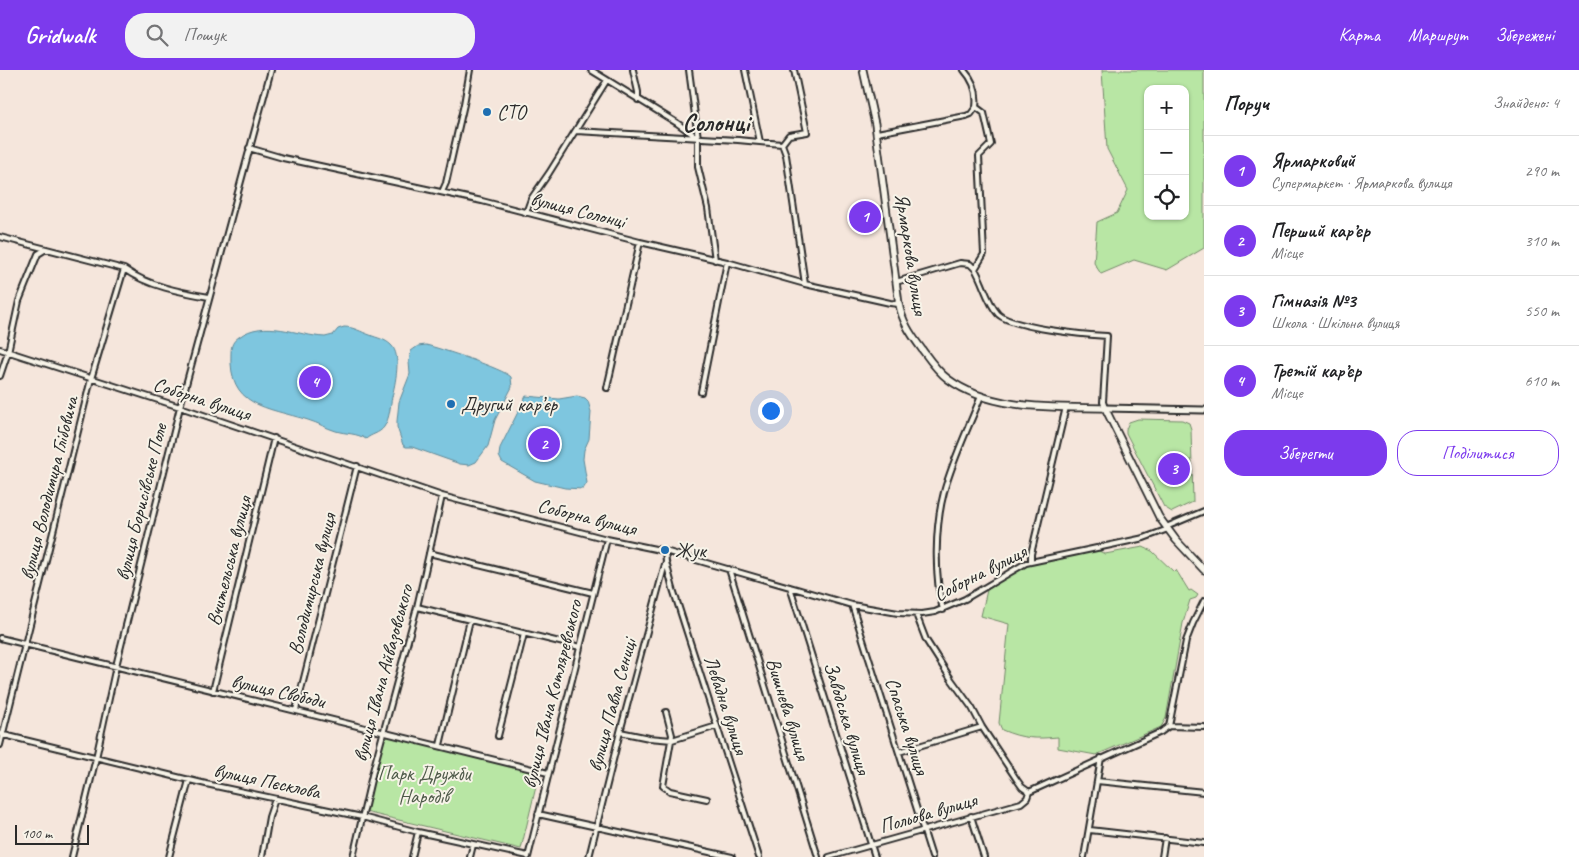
<!DOCTYPE html>
<html lang="uk">
<meta charset="utf-8">
<style>
body{margin:0;font-family:Caveat,sans-serif;background:#f2f2f2;color:#202124}
.controls{position:absolute;right:15px;top:15px;display:grid;overflow:hidden;border-radius:10px;box-shadow:0 1px 4px #0004}
.controls button{width:45px;height:45px;display:grid;place-items:center;padding:0;border:0;border-bottom:1px solid #e0e0e0;background:#fff;color:#202124;font:25px sans-serif}
.scale{position:absolute;left:15px;bottom:12px;width:74px;box-sizing:border-box;padding-left:5px;border:2px solid #2b2b2b;border-top:0;font-size:14px;line-height:18px;white-space:nowrap;color:#2b2b2b;-webkit-text-stroke:4px #f7f3e8;paint-order:stroke}
.you{position:absolute;left:770px;top:340px;width:18px;height:18px;margin:-12px;border:4px solid #fff;border-radius:50%;background:#1a73e8;box-shadow:0 0 0 8px #1a73e833}
.badge{display:grid;place-items:center;width:32px;height:32px;border-radius:50%;background:#7c3aed;color:#fff;font-size:16px;font-weight:700}
.pin{position:absolute;translate:-50% -50%;border:2px solid #fff;box-shadow:0 1px 5px #0006}
.list{margin:0;padding:0;list-style:none}
h2{display:flex;justify-content:space-between;align-items:center;height:65px;margin:0;padding:0 20px;font-size:21px}
h2 small{font-size:16px;font-weight:400;color:#757577}
.list li{display:grid;grid-template-columns:32px 1fr auto;gap:15px;align-items:center;box-sizing:border-box;height:70px;padding:0 20px;border-top:1px solid #e0e0e0}
.list b{display:block;font-size:19px;white-space:nowrap}
.list p{margin:0;font-size:16px;white-space:nowrap;color:#757577}
.list em{font-size:16px;font-style:normal;color:#757577}
.actions{display:flex;gap:10px;padding:15px 20px}
.actions a{flex:1;padding:11px 0;border:1px solid #7c3aed;border-radius:20px;text-align:center;font-size:18px;color:#7c3aed}
.actions .main{background:#7c3aed;color:#fff}
.icon{flex:none;width:28px;height:28px;fill:none;stroke:currentColor;stroke-width:2;stroke-linecap:round;stroke-linejoin:round}
.map{position:relative;flex:none;width:1204px;height:787px;overflow:hidden}
header{display:flex;align-items:center;gap:30px;box-sizing:border-box;height:70px;padding:0 25px;background:#7c3aed;color:#fff}
header strong{font-size:24px}
nav{display:flex;gap:28px;margin-inline-start:auto;font-size:18px}
.search{width:350px;height:45px;background:#f2f2f2;display:flex;align-items:center;gap:12px;box-sizing:border-box;padding:0 18px;border-radius:20px;color:#757577;font-size:19px}
main{display:flex}
aside{flex:1;background:#fff}
.map>svg:first-child{display:block}
.green{fill:#b8e6a4;stroke:#728868;fill-rule:evenodd}
.water{fill:#7ec6df;stroke:#5d8897}
.lines{fill:none;stroke-linecap:round;stroke-linejoin:round}
.minor-casing{stroke:#2b2b2b;stroke-width:8}
.tertiary-casing{stroke:#2b2b2b;stroke-width:9}
.secondary-casing{stroke:#2b2b2b;stroke-width:9}
.minor{stroke:#f7f3e8;stroke-width:4}
.tertiary{stroke:#f7f3e8;stroke-width:5}
.secondary{stroke:#f7f3e8;stroke-width:5.5}
.poi-dot{fill:#1f6fb2;stroke:#f7f3e8;stroke-width:2}
.labels{text-anchor:middle;dominant-baseline:central;stroke-width:4;stroke-linejoin:round;paint-order:stroke}
.poi-label{font-size:20px;fill:#2b2b2b;stroke:#f7f3e8;text-anchor:start}
.street-label{font-size:20px;fill:#2b2b2b;stroke:#f7f3e8}
.park-label{font-size:20px;fill:#4e5a49;stroke:#f7f3e8}
.district-label{font-size:25px;font-weight:bold;fill:#2b2b2b;stroke:#f7f3e8}
</style>
<header>
<strong>Gridwalk</strong>
<div class="search"><svg class="icon" aria-label="search" viewBox="0 0 24 24"><circle cx="10" cy="10" r="6"/><path d="M15 15l6 6"/></svg>Пошук</div>
<nav><a>Карта</a><a>Маршрут</a><a>Збережені</a></nav>
</header>
<main>
<div class="map">
<svg width="1204" height="787" viewBox="0 0 1204 787">
<rect width="100%" height="100%" fill="#f5e6dc"/>
<filter id="ink" filterUnits="userSpaceOnUse"><feTurbulence type="fractalNoise" baseFrequency=".02" numOctaves="2"/><feDisplacementMap in="SourceGraphic" scale="10" xChannelSelector="R" yChannelSelector="G"/><feConvolveMatrix kernelMatrix="1 2 1 2 8 2 1 2 1" color-interpolation-filters="sRGB"/></filter>
<g filter="url(#ink)">
<path class="green" d="M1102,0H1204V178L1167,200L1134,190L1101,204L1094,193L1097,152L1117,143L1128,120L1107,79ZM1148,19H1185V146H1148Z
M1138,349L1182,350L1189,353L1191,359L1193,432L1172,442L1164,437L1126,363V359L1129,352Z
M1143,477L1152,481L1174,502L1176,500L1189,521L1191,520L1198,525L1196,528L1190,530L1183,553L1166,648L1161,657L1096,685L1058,678V667C1036,669 1023,669 1002,660L999,653L1009,554L981,546L987,520L1026,495L1097,480L1105,484Z
M385,663L540,700L521,779L365,742Z"/>
<path class="water" d="M344,257C354,257 361,262 370,265C377,268 385,269 391,275C402,285 395,314 392,327C390,336 390,348 384,357C379,364 371,364 366,369C357,363 346,364 336,361C326,358 318,353 308,350C266,337 228,337 231,283C231,275 233,271 239,267C264,248 298,266 325,267L333,265L338,259Z
M426,275C439,278 504,299 511,307L512,317L495,350L488,376L476,392L469,395L460,394L412,377H406L403,375L397,357V351L399,332L410,304L409,292L411,281L418,276Z
M526,326L559,329L577,326L585,328L588,331L591,342L589,369L584,380L583,389L587,413L583,419L565,418L535,411L502,392L499,386L500,378Z"/>
<g class="lines">
<g class="minor-casing">
<path id="minor" d="M591,0L677,53L698,68
M633,0L638,22V30
M689,0L698,68V97L708,138L715,190
M745,0L760,72
M794,0L807,62L789,65L782,74L786,85L805,214
M964,0C974,11 978,22 976,37L984,43L991,74L979,86L984,184L975,199C983,212 987,232 998,244C1012,258 1086,265 1107,266L1103,332L1105,338
M576,61L738,70L782,74
M877,63L966,46L971,44L976,37
M249,78L283,88L482,131L640,172L727,192L805,214L890,233L899,234
M442,122L446,113L464,34L470,0
M526,143L531,129L549,103L607,10
M0,167L124,199C148,216 180,222 209,227
M896,212L960,193L970,194L975,199
M0,279L180,337L442,426L607,469L665,481L852,535L898,543L922,544L935,542L965,529L1026,493L1144,468L1168,459
M0,306L8,282L19,231L38,184L46,179
M607,318L640,172
M701,322L727,192
M1166,457L1204,441
M665,481L666,492L673,519L759,787
M429,483L593,523
M1031,491V484L1066,337
M729,499L818,787
M790,517L875,787
M852,535L932,787
M417,537L580,577
M943,540C934,506 935,456 944,422C953,389 969,357 981,326
M916,544L926,570L951,609L972,638L982,657L1017,710L1022,717L1029,722
M0,568L548,703
M213,621L274,368
M296,640L357,396
M666,642L672,665L663,716L670,721L707,729
M1169,656L1204,657
M620,662L649,668L672,670L717,656
M0,664L206,714L362,747L418,762L528,786
M498,666L524,564
M0,675L91,309L124,199
M440,675L470,550
M899,682L982,657
M1097,711L1204,722
M538,744L732,787
M971,746L984,787
M1090,760L1204,773
M72,787L96,688L116,596L180,337L271,0
M169,787L189,710
M262,787L269,747L275,729
M353,787L373,701L417,537L442,426
M412,787L418,762
M470,787L473,775
M528,787L607,469
M589,787L620,662L665,494
M829,787L1021,733L1027,728L1029,722L1161,662L1169,656L1186,571L1193,553L1204,531
M1084,787L1101,688
M1162,787L1165,768"/>
</g>
<g class="tertiary-casing">
<path id="tertiary" d="M1105,338L1204,340"/>
</g>
<g class="secondary-casing">
<path id="secondary" d="M863,0L875,54L899,234C902,251 910,263 921,278C929,289 937,301 948,309C991,341 1054,337 1105,338L1159,447L1176,470L1204,500"/>
</g>
<use href="#minor" class="minor"/>
<use href="#tertiary" class="tertiary"/>
<use href="#secondary" class="secondary"/>
</g>
</g>
<g class="poi-dot">
<circle cx="487" cy="42" r="5"/>
<circle cx="451" cy="334" r="5"/>
<circle cx="665" cy="480" r="5"/>
</g>
<g class="labels">
<g class="poi-label">
<text x="497" y="42">СТО</text>
<text x="461" y="334">Другий кар’єр</text>
<text x="675" y="480">Жук</text>
</g>
<g class="street-label">
<text transform="translate(578 140) rotate(14)">вулиця Солонці</text>
<text transform="translate(911 184) rotate(81)">Ярмаркова вулиця</text>
<text transform="translate(202 329) rotate(18)">Соборна вулиця</text>
<text transform="translate(49 418) rotate(-76)">вулиця Володимира Глібовича</text>
<text transform="translate(141 432) rotate(-76)">вулиця Борисівське Поле</text>
<text transform="translate(587 447) rotate(14)">Соборна вулиця</text>
<text transform="translate(229 491) rotate(-76)">Вчительська вулиця</text>
<text transform="translate(980 503) rotate(-27)">Соборна вулиця</text>
<text transform="translate(312 514) rotate(-76)">Володимирська вулиця</text>
<text transform="translate(383 603) rotate(-75)">вулиця Івана Айвазовського</text>
<text transform="translate(278 621) rotate(13)">вулиця Свободи</text>
<text transform="translate(552 624) rotate(-76)">вулиця Івана Котляревського</text>
<text transform="translate(612 635) rotate(-75)">вулиця Павла Сениці</text>
<text transform="translate(726 635) rotate(72)">Левадна вулиця</text>
<text transform="translate(788 639) rotate(73)">Вишнева вулиця</text>
<text transform="translate(847 648) rotate(73)">Заводська вулиця</text>
<text transform="translate(907 656) rotate(72)">Спаська вулиця</text>
<text transform="translate(267 711) rotate(12)">вулиця Пєсклова</text>
<text transform="translate(928 743) rotate(-16)">Польова вулиця</text>
</g>
<g class="park-label">
<text x="424" y="703">Парк Дружби<tspan x="424" dy="23">Народів</tspan></text>
</g>
<g class="district-label">
<text x="716" y="53">Солонці</text>
</g>
</g>
</svg>
<div class="controls">
<button>+</button>
<button>−</button>
<button><svg class="icon" aria-label="locate" viewBox="0 0 24 24"><circle cx="12" cy="12" r="6"/><path d="M12 2v4M12 18v4M2 12h4M18 12h4"/></svg></button>
</div>
<div class="scale">100 m</div>
<div class="you"></div>
<div class="pin badge" style="left:865px;top:147px">1</div>
<div class="pin badge" style="left:544px;top:374px">2</div>
<div class="pin badge" style="left:1174px;top:399px">3</div>
<div class="pin badge" style="left:315px;top:312px">4</div>
</div>
<aside>
<h2>Поруч<small>Знайдено: 4</small></h2>
<ul class="list">
<li><span class="badge">1</span><div><b>Ярмарковий</b><p>Супермаркет · Ярмаркова вулиця</p></div><em>290 m</em></li>
<li><span class="badge">2</span><div><b>Перший кар’єр</b><p>Місце</p></div><em>310 m</em></li>
<li><span class="badge">3</span><div><b>Гімназія №3</b><p>Школа · Шкільна вулиця</p></div><em>550 m</em></li>
<li><span class="badge">4</span><div><b>Третій кар’єр</b><p>Місце</p></div><em>610 m</em></li>
</ul>
<div class="actions"><a class="main">Зберегти</a><a>Поділитися</a></div>
</aside>
</main>
